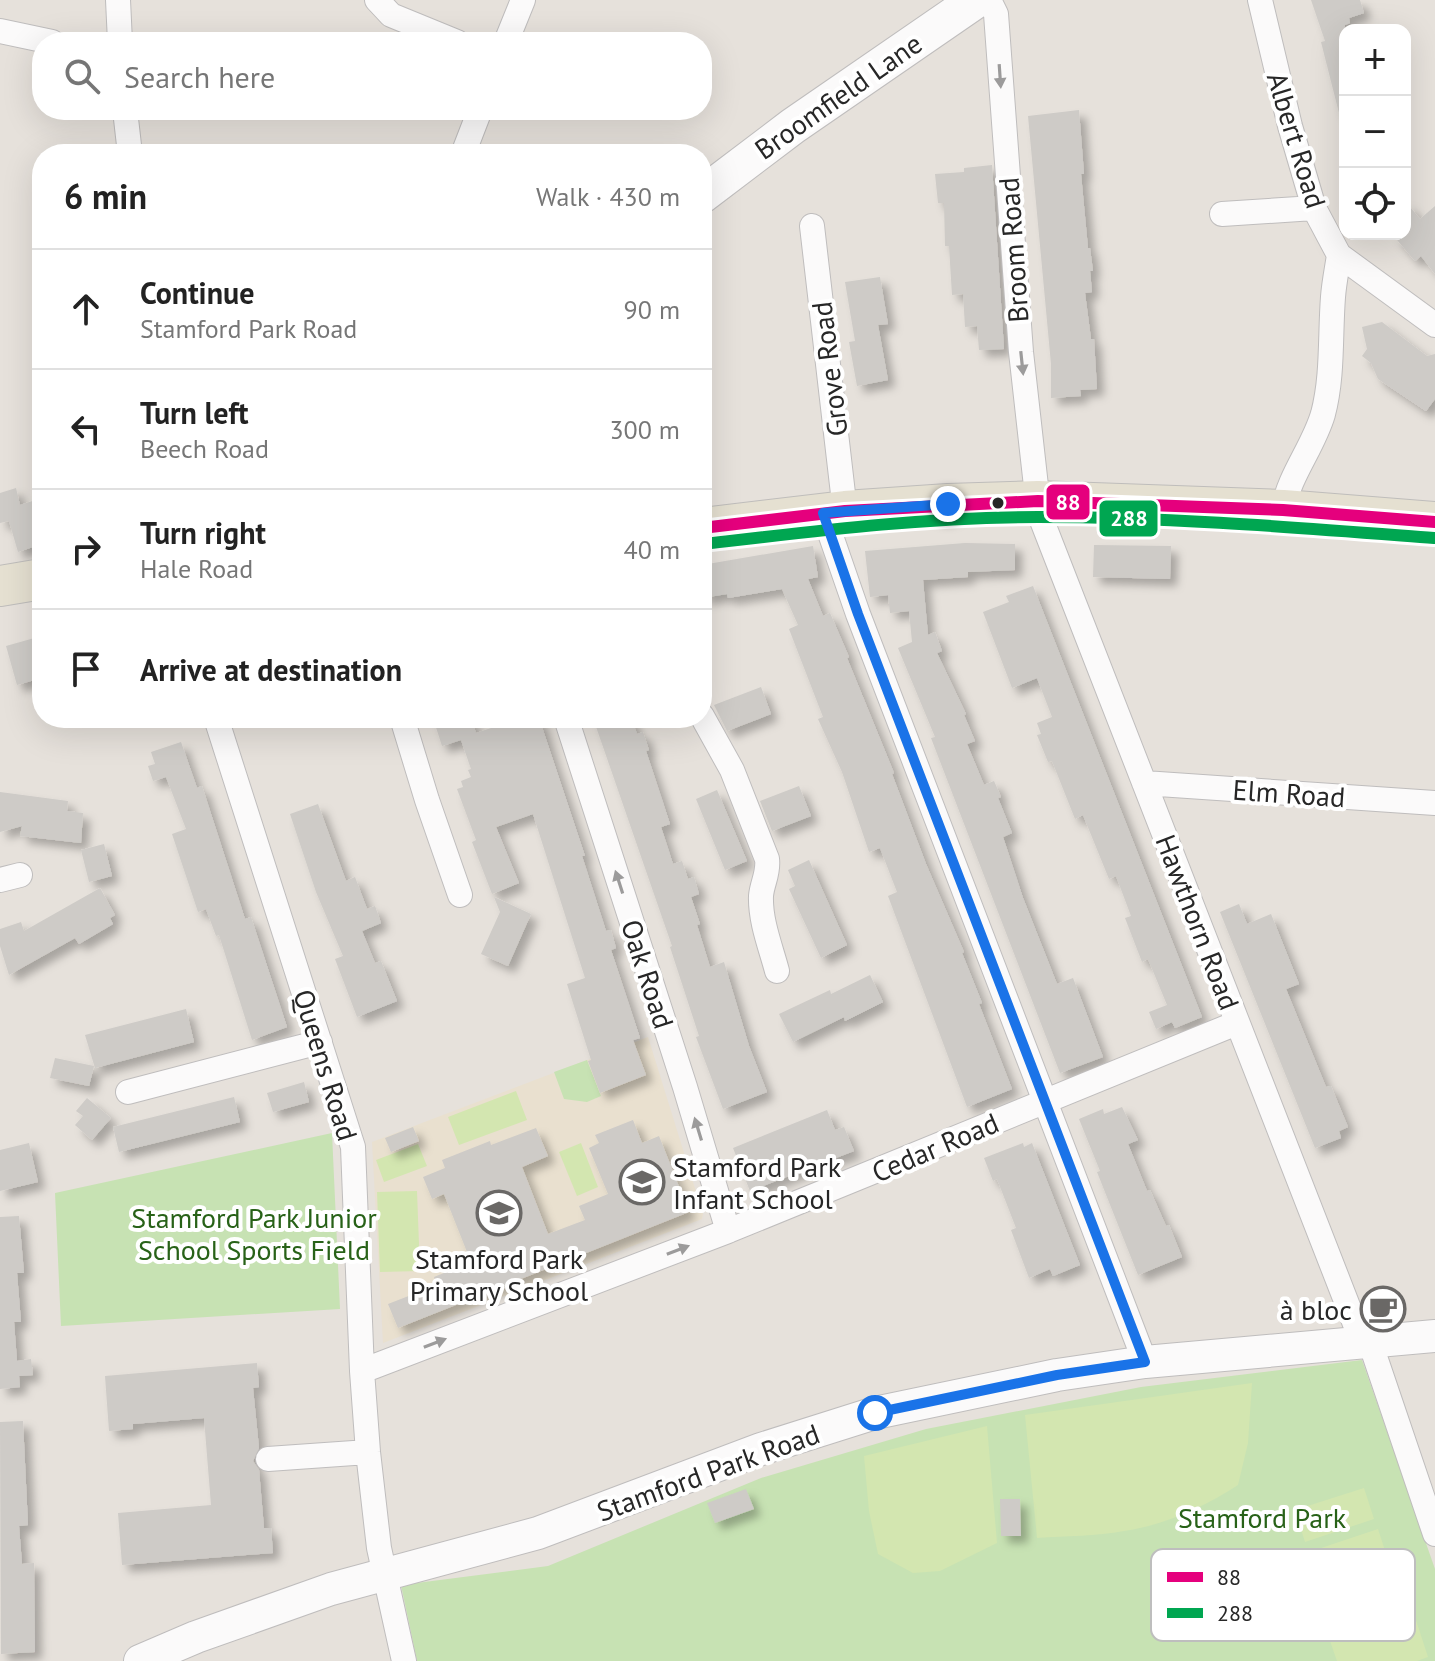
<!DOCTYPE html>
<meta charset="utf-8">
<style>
body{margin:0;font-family:"PT Sans",sans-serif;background:#f2f2f2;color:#222}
.controls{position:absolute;right:24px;top:24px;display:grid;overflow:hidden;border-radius:16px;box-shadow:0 8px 32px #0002}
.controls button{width:72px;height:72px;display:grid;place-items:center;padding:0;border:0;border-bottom:2px solid #e0e0e0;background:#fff;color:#222;font:40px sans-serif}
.stop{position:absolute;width:24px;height:24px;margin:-18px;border:6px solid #1a73e8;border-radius:50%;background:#fff}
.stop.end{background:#1a73e8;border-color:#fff;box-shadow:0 2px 8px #0008}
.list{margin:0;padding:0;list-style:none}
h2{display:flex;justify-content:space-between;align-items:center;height:104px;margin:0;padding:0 32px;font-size:34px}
h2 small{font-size:26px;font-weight:400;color:#767676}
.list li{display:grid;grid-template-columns:52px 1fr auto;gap:24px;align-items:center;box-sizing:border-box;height:120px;padding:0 32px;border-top:2px solid #e0e0e0}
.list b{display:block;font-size:30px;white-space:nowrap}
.list p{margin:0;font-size:26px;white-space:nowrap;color:#767676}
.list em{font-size:26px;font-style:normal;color:#767676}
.icon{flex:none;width:44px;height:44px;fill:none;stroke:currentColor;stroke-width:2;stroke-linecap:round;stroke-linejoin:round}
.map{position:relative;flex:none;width:1435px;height:1661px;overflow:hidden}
.search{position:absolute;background:#fff;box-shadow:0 8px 32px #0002;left:32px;top:32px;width:680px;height:88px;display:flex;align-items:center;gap:20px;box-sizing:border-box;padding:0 28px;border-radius:32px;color:#767676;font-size:30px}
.panel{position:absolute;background:#fff;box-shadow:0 8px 32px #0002;left:32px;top:144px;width:680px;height:584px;border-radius:32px}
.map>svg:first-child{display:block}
.education{fill:#e9e0cf}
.green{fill:#c7e2b3}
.pitch{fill:#d3e6b0}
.building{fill:#cecbc7;filter:url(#shadow)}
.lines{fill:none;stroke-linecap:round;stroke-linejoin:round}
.minor-casing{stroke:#bfbdbd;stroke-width:26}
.tertiary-casing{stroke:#bfbdbd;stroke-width:34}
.secondary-casing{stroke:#bfbdbd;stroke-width:38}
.primary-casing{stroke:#bfbdbb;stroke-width:42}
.minor{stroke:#fbfafa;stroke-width:24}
.tertiary{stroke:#fbfafa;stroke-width:32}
.secondary{stroke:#fbfafa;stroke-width:36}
.primary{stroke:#e5e0d1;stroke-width:40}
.bus-1-casing{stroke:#fff;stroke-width:18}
.bus-2-casing{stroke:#fff;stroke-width:18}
.bus-1{stroke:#e5007d;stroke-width:12}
.bus-2{stroke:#00a651;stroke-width:12}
.oneway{fill:#9c9b9b}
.route{stroke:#1a73e8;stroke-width:10}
.bus-dot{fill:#272727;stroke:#fff;stroke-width:3}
.labels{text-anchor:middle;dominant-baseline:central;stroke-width:8;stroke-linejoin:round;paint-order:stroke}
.street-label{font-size:28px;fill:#272727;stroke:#fff}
.poi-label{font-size:28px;fill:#272727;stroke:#fff;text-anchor:start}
.park-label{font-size:28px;fill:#286218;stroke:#fff}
.key{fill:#fff;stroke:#bebebe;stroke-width:2}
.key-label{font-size:22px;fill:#272727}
.line-badge{stroke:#fff;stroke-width:3}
.badge-label{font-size:22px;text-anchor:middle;font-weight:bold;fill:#fff}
</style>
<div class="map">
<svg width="1435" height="1661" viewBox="0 0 1435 1661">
<defs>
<filter id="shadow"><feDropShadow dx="7" dy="7" stdDeviation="4" flood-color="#0004"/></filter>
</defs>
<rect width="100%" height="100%" fill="#e6e1db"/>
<path class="education" d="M648,1037L703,1214L702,1219L383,1343L372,1142Z"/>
<path class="green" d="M587,1060L601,1096L587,1102L564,1099L554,1072Z
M332,1133L340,1309L61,1326L55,1193Z
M1362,1360L1435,1569V1661H417L401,1585L548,1566L761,1478L926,1429L1141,1387Z"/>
<path class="pitch" d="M516,1091L527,1120L459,1145L448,1117Z
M581,1143L598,1187L577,1196L559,1152Z
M418,1144L427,1166L384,1182L376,1160Z
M417,1191L420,1271L380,1272L377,1192Z
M1252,1383L1248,1443L1238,1485C1204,1507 1165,1525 1124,1531C1096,1536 1066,1536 1037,1538L1025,1415Z
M987,1426L997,1543L940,1571L913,1573L878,1554L869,1511L864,1456Z
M1364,1488L1374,1519L1305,1542L1295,1510Z
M1378,1529L1388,1560L1319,1583L1309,1552Z
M1413,1611L1428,1657L1417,1661H1337L1329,1638Z"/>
<path class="building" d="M1311,0H1360L1364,13L1349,18L1350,23L1345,25V113H1339L1321,42L1325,41Z
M1079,110L1084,174H1081L1088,248H1090L1093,271H1090L1092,292L1085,293L1091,339H1094L1097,389L1080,390L1081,396L1051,398V364L1028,116Z
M992,165L1004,349L979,350L977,326L965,327L963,294L952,295L949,246H945L944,203H938L935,174L964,172V168Z
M1405,201L1420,219L1435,206V274L1421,256L1415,261L1392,234H1405Z
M880,277L888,324L878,325L888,380L857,386L849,342L855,341L845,282Z
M1382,322L1427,356L1435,354V399L1426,411L1378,379L1371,363L1362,356L1367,349L1362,327Z
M16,488L20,505L42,498V544L18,552L9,521L0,523V493Z
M965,543L1015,544V570L968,572V577L923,580L928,635L935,632L942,651L937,653L966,714L964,715L975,741L967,744L984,785L994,781L1001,797L998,798L1012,833L1003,837L1023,898L1057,984L1073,978L1103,1057L1060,1073L931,738L935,737L898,648L912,642L909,611L890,613L888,595L870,597L865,551Z
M1094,545L1171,546L1170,579L1093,577Z
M813,546L818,577L808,579L823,616L830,613L849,657L847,658L894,773L892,774L926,864L964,952L962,953L982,1003L979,1004L1012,1089L967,1107L888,896L897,892L880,848L869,852L842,772L818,719L823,717L789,629L798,625L782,589L728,598L727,594L702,598V565Z
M1033,586L1202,1017L1175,1028L1172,1022L1156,1029L1149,1012L1167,1005L1148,959L1142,962L1125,918L1131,916L1116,876L1109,879L1083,815L1075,819L1052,761L1048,762L1037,735L1041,734L1037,723L1052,717L1037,678L1012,688L983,612L1009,602L1006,596Z
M38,637L42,650V671L36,672L38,679L17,685L6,646Z
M761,687L771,714L727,731L714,705Z
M433,718H471L476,733L521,718H539L585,856H582L606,931L611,930L616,948L611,950L640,1038L633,1040L646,1075L600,1093L588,1061L591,1060L567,984L585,978L533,814L496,827L519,883L492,894L472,842L476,840L457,789L463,787L461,781L471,777L468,770L471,769L461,740L442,746Z
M593,718H631L637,734L643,732L649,750L646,751L670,824L661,827L673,864L682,861L688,879L694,877L699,894L691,897L700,924L697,925L710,967L724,962L749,1046L767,1092L723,1109L696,1037L699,1036L670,947L672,946Z
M181,742L197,788L202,786L245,919L251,917L287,1027L252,1040L219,935L216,936L206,909L198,912L172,834L186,829L166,777L153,781L148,766L155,764L151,752Z
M799,786L811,816L772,831L760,801Z
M717,790L747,861L725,870L696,799Z
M0,792L68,801L67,811L83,813L81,843L20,836L22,826L0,832Z
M318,804L346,881L355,877L367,909L375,906L381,923L362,931L375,963L381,961L397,1001L357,1017L335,959L343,956L316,892L290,814Z
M104,844L112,876L89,882L81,850Z
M809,860L847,945L821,958L789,889L795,886L788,870Z
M100,888L115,915L110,918L113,924L79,944L75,938L9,975L0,946V929L21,922L24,931Z
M494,897L531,914L508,966L481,954L500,912Z
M1239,904L1247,924L1271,914L1299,984L1286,989L1326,1087L1331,1086L1348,1127L1339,1131L1341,1138L1315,1148L1220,912Z
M870,975L883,1002L845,1021L844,1017L793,1042L779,1014L830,990L831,994Z
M186,1009L194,1042L95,1068L85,1035Z
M55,1058L94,1066L89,1086L50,1078Z
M304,1082L309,1102L273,1112L267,1093Z
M234,1097L240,1122L119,1152L113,1127Z
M87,1098L111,1118L92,1140L75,1125L83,1116L76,1111Z
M1122,1107L1138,1140L1128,1144L1147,1191L1150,1190L1166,1226L1169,1225L1182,1257L1138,1275L1097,1172L1100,1171L1079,1119L1103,1109L1104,1114Z
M827,1110L835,1130L844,1127L854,1151L750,1191L733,1148Z
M633,1120L642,1143L659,1136L689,1212L398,1328L388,1304L437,1285L434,1277L471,1262L444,1194L432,1199L423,1177L445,1168L442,1160L490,1141L491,1145L536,1128L548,1156L522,1167L548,1234L585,1220L579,1206L608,1194L589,1148L599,1143L595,1135Z
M413,1127L419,1141L391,1152L385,1138Z
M29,1143L38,1182L0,1191V1150Z
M1023,1143L1024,1147L1032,1143L1080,1265L1053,1276L1050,1269L1029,1278L1011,1230L1016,1228L997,1179L993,1181L984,1158Z
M19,1216L24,1273H17L21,1322H14L17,1361L31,1359L33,1375L19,1376L20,1387L0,1389V1217Z
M257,1363L259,1387L253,1388L259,1448L253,1461L259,1470L264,1528H271L273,1553L122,1565L118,1513L211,1505L204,1418L133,1424V1429L109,1431L105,1376Z
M23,1421L28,1525L19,1526L22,1564L34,1563L35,1652L1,1654L0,1422Z
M746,1489L754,1509L715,1523L707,1503Z
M1000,1499H1020L1021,1536H1001Z"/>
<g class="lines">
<g class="minor-casing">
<path id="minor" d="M118,0L120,42
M377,0L391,15L457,42
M989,0L996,14L1021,352L1039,513L1362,1342
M1260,0L1290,126L1314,208L1339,255L1435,325
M0,31L52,42
M506,42L523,0
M125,110L130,154
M463,154L480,110
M1222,214L1314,208
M812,226L845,511
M1283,510C1289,475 1313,448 1323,414C1333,376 1330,336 1333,297C1334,283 1337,269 1339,255
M823,513L858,614L1145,1362
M702,716L732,770L767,859C769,873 762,883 761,896C760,921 771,948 777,971
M216,718L353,1147L362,1371L368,1452L379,1548L404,1661
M402,718L427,800L460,895
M566,718L685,1087L728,1231
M1144,783L1435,803
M0,880L20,875
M128,1092L320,1042
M1370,1342L1435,1534
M362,1371L728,1231L1237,1023
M268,1459L368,1452"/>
</g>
<g class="tertiary-casing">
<path id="tertiary" d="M140,1661L196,1637L331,1589L538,1533L761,1449L875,1413L1057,1375L1145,1362L1435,1336"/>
</g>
<g class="secondary-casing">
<path id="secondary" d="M702,195L793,126L976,0"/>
</g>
<g class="primary-casing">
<path id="primary" d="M702,528L845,511L948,504L1038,501L1283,510L1435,522
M0,586L42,579"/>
</g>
<use href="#minor" class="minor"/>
<use href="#tertiary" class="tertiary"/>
<use href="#secondary" class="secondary"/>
<use href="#primary" class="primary"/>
<g class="bus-1-casing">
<path id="bus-1" d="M702,528L845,511L1038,501L1283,510L1435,522"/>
</g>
<g class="bus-2-casing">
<path id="bus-2" d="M704,544C815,531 926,517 1038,517C1170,517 1302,528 1434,538"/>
</g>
<use href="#bus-1" class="bus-1"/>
<use href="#bus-2" class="bus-2"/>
</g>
<defs><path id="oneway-solid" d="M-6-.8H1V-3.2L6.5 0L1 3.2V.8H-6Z" transform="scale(2)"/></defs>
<g class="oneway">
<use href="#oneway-solid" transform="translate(1000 76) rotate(86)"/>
<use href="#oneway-solid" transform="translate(1022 363) rotate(84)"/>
<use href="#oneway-solid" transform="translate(619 882) rotate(-108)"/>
<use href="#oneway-solid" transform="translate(698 1129) rotate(-107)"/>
<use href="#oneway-solid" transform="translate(678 1250) rotate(-21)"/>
<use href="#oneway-solid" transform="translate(435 1343) rotate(-21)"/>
</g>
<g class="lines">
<path class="route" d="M875,1413L1057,1375L1145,1362L858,614L823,513L948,504"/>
</g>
<defs>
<g id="school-ring" transform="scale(2.3)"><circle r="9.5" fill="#fff" stroke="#6a6866" stroke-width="1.5"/><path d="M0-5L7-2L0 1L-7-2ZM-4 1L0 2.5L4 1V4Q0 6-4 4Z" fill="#6a6866"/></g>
<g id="cafe-ring" transform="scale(2.3)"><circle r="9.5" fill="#fff" stroke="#6a6866" stroke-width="1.5"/><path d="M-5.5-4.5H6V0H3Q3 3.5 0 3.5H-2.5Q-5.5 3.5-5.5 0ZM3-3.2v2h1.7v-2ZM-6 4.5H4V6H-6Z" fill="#6a6866"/></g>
</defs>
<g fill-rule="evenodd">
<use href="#school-ring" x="642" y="1182"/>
<use href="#school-ring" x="499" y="1213"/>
<use href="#cafe-ring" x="1383" y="1309"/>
</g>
<circle class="bus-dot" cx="998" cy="503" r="7"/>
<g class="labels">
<g class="street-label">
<text transform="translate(838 96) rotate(-35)">Broomfield Lane</text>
<text transform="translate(1297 140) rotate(73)">Albert Road</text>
<text transform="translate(1013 250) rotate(-94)">Broom Road</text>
<text transform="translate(829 369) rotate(-97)">Grove Road</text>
<text transform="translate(1289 793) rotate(4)">Elm Road</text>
<text transform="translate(1198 922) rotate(69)">Hawthorn Road</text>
<text transform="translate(648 974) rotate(72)">Oak Road</text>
<text transform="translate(326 1065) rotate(73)">Queens Road</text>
<text transform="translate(935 1147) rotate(-23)">Cedar Road</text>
<text transform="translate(708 1472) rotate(-20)">Stamford Park Road</text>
</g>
<g class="poi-label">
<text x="673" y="1166">Stamford Park<tspan x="673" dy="32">Infant School</tspan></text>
<text x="499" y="1258" text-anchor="middle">Stamford Park<tspan x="499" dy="32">Primary School</tspan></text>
<text x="1352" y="1309" text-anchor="end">à bloc</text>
</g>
<g class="park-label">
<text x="254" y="1217">Stamford Park Junior<tspan x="254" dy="32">School Sports Field</tspan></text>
<text x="1262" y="1517">Stamford Park</text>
</g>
</g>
<rect x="1151" y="1549" width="264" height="92" rx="12" class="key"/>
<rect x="1167" y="1572" width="36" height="10" fill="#e5007d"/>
<rect x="1167" y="1608" width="36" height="10" fill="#00a651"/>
<g class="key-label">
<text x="1217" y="1585">88</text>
<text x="1217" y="1621">288</text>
</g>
<g class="line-badge">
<rect x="1045" y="483" width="46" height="38" rx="8" fill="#e5007d"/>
<rect x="1098" y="499" width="61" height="39" rx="8" fill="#00a651"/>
</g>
<g class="badge-label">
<text x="1068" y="510">88</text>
<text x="1129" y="526">288</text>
</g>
</svg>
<div class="controls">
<button>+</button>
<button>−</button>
<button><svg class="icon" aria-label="locate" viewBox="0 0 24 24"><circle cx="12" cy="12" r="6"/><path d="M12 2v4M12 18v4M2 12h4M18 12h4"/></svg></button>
</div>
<div class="stop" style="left:875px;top:1413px"></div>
<div class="stop end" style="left:948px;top:504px"></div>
<div class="search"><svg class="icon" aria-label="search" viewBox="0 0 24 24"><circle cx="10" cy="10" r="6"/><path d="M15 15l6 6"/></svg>Search here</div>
<section class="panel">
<h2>6 min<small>Walk · 430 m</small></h2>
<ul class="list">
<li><svg class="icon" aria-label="ahead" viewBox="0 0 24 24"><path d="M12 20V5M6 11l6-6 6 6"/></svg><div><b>Continue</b><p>Stamford Park Road</p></div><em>90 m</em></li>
<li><svg class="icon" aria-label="left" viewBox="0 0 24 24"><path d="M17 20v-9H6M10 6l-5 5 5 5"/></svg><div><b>Turn left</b><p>Beech Road</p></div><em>300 m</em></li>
<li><svg class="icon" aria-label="right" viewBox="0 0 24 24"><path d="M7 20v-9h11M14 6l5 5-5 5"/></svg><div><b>Turn right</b><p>Hale Road</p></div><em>40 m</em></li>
<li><svg class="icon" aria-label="arrive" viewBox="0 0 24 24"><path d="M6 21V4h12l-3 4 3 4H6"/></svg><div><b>Arrive at destination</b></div></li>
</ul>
</section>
</div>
